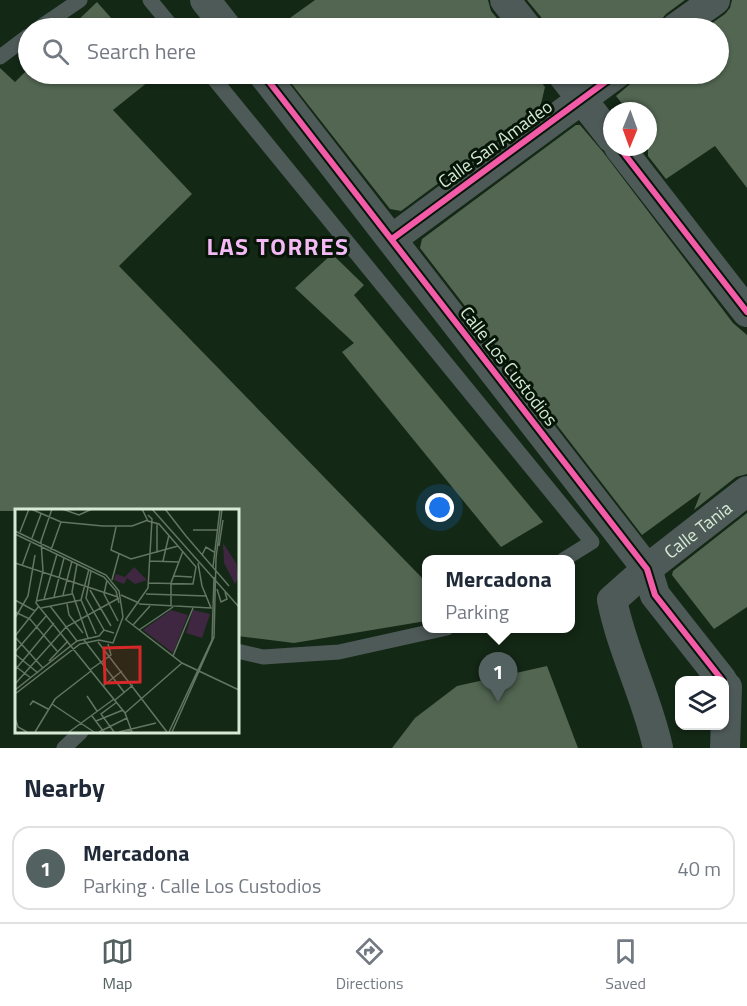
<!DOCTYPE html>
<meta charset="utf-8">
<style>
body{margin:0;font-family:"Titillium Web",sans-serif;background:#f6f6f7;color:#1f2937}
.controls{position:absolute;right:18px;bottom:18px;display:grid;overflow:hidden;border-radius:12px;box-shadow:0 2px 4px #0004}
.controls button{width:54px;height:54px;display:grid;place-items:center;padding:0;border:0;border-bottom:2px solid #e0e1e3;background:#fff;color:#1f2937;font:30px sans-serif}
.compass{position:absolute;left:603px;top:102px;width:54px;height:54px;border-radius:50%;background:#fff;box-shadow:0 2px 4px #0004;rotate:181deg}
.you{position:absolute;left:440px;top:508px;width:21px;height:21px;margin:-15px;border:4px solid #fff;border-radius:50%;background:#1a73e8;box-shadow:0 0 0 9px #1a73e833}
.badge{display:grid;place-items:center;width:39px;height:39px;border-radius:50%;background:#536160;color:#fff;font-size:20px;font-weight:700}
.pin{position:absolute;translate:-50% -50px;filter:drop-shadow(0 2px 3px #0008)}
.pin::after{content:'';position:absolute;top:32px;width:21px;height:18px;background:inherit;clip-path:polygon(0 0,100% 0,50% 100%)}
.popup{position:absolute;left:422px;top:555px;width:153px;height:78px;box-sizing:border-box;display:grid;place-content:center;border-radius:12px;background:#fff;filter:drop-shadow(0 2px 4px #0005);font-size:20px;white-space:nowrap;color:#747a83}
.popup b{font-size:22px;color:#1f2937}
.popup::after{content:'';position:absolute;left:50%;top:100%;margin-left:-12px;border:12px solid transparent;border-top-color:#fff}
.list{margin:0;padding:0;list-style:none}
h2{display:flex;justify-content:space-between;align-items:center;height:78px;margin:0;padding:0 24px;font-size:26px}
h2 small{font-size:20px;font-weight:400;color:#747a83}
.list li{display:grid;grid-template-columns:39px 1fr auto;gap:18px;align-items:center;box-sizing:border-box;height:84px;margin:0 12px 12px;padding:0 12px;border:2px solid #e0e1e3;border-radius:18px}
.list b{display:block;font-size:22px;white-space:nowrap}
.list p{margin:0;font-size:20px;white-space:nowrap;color:#747a83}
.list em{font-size:20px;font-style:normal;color:#747a83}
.icon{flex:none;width:33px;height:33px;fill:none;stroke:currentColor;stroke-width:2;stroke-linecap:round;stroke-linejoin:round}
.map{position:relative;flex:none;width:747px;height:748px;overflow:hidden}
.search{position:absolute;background:#fff;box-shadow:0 2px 4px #0004;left:18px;right:18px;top:18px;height:66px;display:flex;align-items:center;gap:15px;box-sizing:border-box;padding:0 21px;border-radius:33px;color:#747a83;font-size:22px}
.sheet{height:174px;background:#fff}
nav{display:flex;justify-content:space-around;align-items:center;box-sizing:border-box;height:84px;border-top:2px solid #e0e1e3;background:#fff;font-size:16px;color:#747a83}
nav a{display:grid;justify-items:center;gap:3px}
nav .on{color:#536160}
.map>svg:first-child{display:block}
.building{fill:#526652}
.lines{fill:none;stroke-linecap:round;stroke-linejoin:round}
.lane{stroke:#4e5a58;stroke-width:15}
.street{stroke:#4e5a58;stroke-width:30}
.cycleway-casing{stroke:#061507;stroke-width:10}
.cycleway{stroke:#f35aa7;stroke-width:6}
.labels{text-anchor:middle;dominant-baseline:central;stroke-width:6;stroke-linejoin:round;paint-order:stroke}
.street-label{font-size:18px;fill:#d6ead5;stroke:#061507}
.district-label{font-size:24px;font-weight:bold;letter-spacing:1.5px;fill:#f2b9f4;stroke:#061507}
.inset-road{fill:none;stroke:#627662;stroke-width:1.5}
.view{fill:#d62828;fill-opacity:0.15;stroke:#d62828;stroke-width:3}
.inset-edge{fill:none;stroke:#d6ead5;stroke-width:3}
</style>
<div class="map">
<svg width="747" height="748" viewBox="0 0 747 748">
<rect width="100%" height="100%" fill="#142816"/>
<path class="building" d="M315,0H488L491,11L505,28H276Z
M527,0H685L666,14L661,20L659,28H544L541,17Z
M732,0H747V188L715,146L666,179L648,156V111H628L616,96L642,74H718V28H705L725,14L730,8Z
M97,2L120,28H70Z
M0,68L15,82L28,69V74H158L113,110L192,194L119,266L426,582V621L294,643L237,636V511H0Z
M284,74H535L545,87L540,108L401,211L390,209Z
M576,125H580L603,152L733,323L747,335V474L736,477L694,510L701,492L642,535L420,248L422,239Z
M332,254L364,285L354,295L543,522L501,547L342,352L354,343L295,288Z
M747,513V607L714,629L672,575L673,571Z
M547,666L578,748H392L415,718L457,686Z"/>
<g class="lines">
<path class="lane" d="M150,0L173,28
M39,28L80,0
M0,57L28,36
M210,74L592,542L563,560
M237,651L263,657L339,652L447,628
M64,748L81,732"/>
<g class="street">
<path d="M205,0L227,28"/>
<path d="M505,0L527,28"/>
<path d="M676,28L715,0"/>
<path d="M263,74L647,569L655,595L722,680"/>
<path d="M562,74L612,138"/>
<path d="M619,147L747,312"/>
<path d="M392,239L616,74"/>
<path id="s1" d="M658,748C647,697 622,651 612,600L647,569L747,491"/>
<path d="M725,748L727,687"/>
</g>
<g class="cycleway-casing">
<path id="cycleway" d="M263,74L647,569L655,595L722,680
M619,147L747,312
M392,239L616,74"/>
</g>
<use href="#cycleway" class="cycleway"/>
</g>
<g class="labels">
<g class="street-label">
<text transform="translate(495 144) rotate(-36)">Calle San Amadeo</text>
<text transform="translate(509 366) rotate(52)">Calle Los Custodios</text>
<text stroke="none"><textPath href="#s1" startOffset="266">Calle Tania</textPath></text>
</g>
<g class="district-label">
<text x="278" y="246">LAS TORRES</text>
</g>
</g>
<g transform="translate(15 509)">
<rect width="224" height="224" fill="#142816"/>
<path d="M208,34L221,54L224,68L220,75L209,54ZM119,58L132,71L120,75L112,69L109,75L99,71L101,65L110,68ZM156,101L173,106L158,144L128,121ZM178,101L195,105L187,129L171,124Z" fill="#3f2741"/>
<path class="inset-road" d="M16,0L46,13L88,17H117L133,11M37,0L26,32L28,62L21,94L110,204L117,223M47,0L64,6L77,0M127,0L133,12L144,15L181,58L178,75L134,74M137,0L224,98M150,0L171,27M101,18L96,41L116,50L163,37M178,21H203M0,22L91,66L104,82L108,108M5,23L14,0M0,25L89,68L101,82L104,94M171,27L214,77M17,29L26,5M204,37L208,11M36,41L46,13M142,44V14M187,46L191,38L199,43M135,52L164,53M148,52L154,26M0,54L103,88M183,54L187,77M62,55L57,83L73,129M7,57L16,32M198,58L205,0M76,62L71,89L89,121M159,67L177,68M92,71L89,85L103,112M97,71L104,45M202,80L206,93L212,90L210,83M75,81L96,117M131,85L192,87M48,86L57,52M106,86L124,94M39,88L49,49M29,90L42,45M0,91L20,102M66,91L81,125M66,91L74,60M21,92L57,85M52,95L54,106L68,124M124,95L196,99L187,77M35,97L62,132M156,97V74L168,42M26,99L66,91M0,103L15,110L42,142M0,109L13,87L20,46M110,110L167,154L224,181M111,110L133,79L137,10L133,6M118,116L135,97M124,121L158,98M0,127L24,97M0,128L28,159M69,131L109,183M83,133L152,223M0,143L32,106M0,145L23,164M158,147L178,99M34,152L53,132M0,157L16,169M0,161L39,114M75,161L96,146L93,135M0,175L51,118L104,89M88,177L107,162M0,181L62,132L84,127L89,121L99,124M0,185L65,135L84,131L98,134L108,108M72,187L82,202M100,191L118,176M37,195L79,223M15,196L18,192L33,200M110,204L167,154M77,207L89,223M0,209L3,218L12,223M81,212L108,201M20,223L40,190L76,162M54,223L99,190M84,223L112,209M99,223L86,205L102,193M104,223L141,214M154,223L197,131L199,68M157,223L199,128L201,49L207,0"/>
<path class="view" d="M125,138V173L90,174L89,139Z"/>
<rect width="224" height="224" class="inset-edge"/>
</g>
</svg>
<div class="controls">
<button><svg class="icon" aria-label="layers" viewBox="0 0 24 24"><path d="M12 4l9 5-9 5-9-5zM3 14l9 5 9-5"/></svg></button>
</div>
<svg class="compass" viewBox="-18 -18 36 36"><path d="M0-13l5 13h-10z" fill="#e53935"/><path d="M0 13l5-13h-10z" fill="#747a83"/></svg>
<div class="you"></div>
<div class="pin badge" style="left:498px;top:702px">1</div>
<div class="popup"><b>Mercadona</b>Parking</div>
<div class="search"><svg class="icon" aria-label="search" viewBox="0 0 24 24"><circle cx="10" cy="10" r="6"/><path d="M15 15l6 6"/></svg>Search here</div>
</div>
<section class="sheet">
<h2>Nearby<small></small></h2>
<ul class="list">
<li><span class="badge">1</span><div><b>Mercadona</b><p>Parking · Calle Los Custodios</p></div><em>40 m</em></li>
</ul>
</section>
<nav>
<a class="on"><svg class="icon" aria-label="map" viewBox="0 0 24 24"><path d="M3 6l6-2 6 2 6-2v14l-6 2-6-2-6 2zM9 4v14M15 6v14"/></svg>Map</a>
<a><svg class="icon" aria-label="directions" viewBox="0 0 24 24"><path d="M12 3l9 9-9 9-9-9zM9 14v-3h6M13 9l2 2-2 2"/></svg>Directions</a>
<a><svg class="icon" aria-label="saved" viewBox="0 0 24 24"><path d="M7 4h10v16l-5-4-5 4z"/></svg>Saved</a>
</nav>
